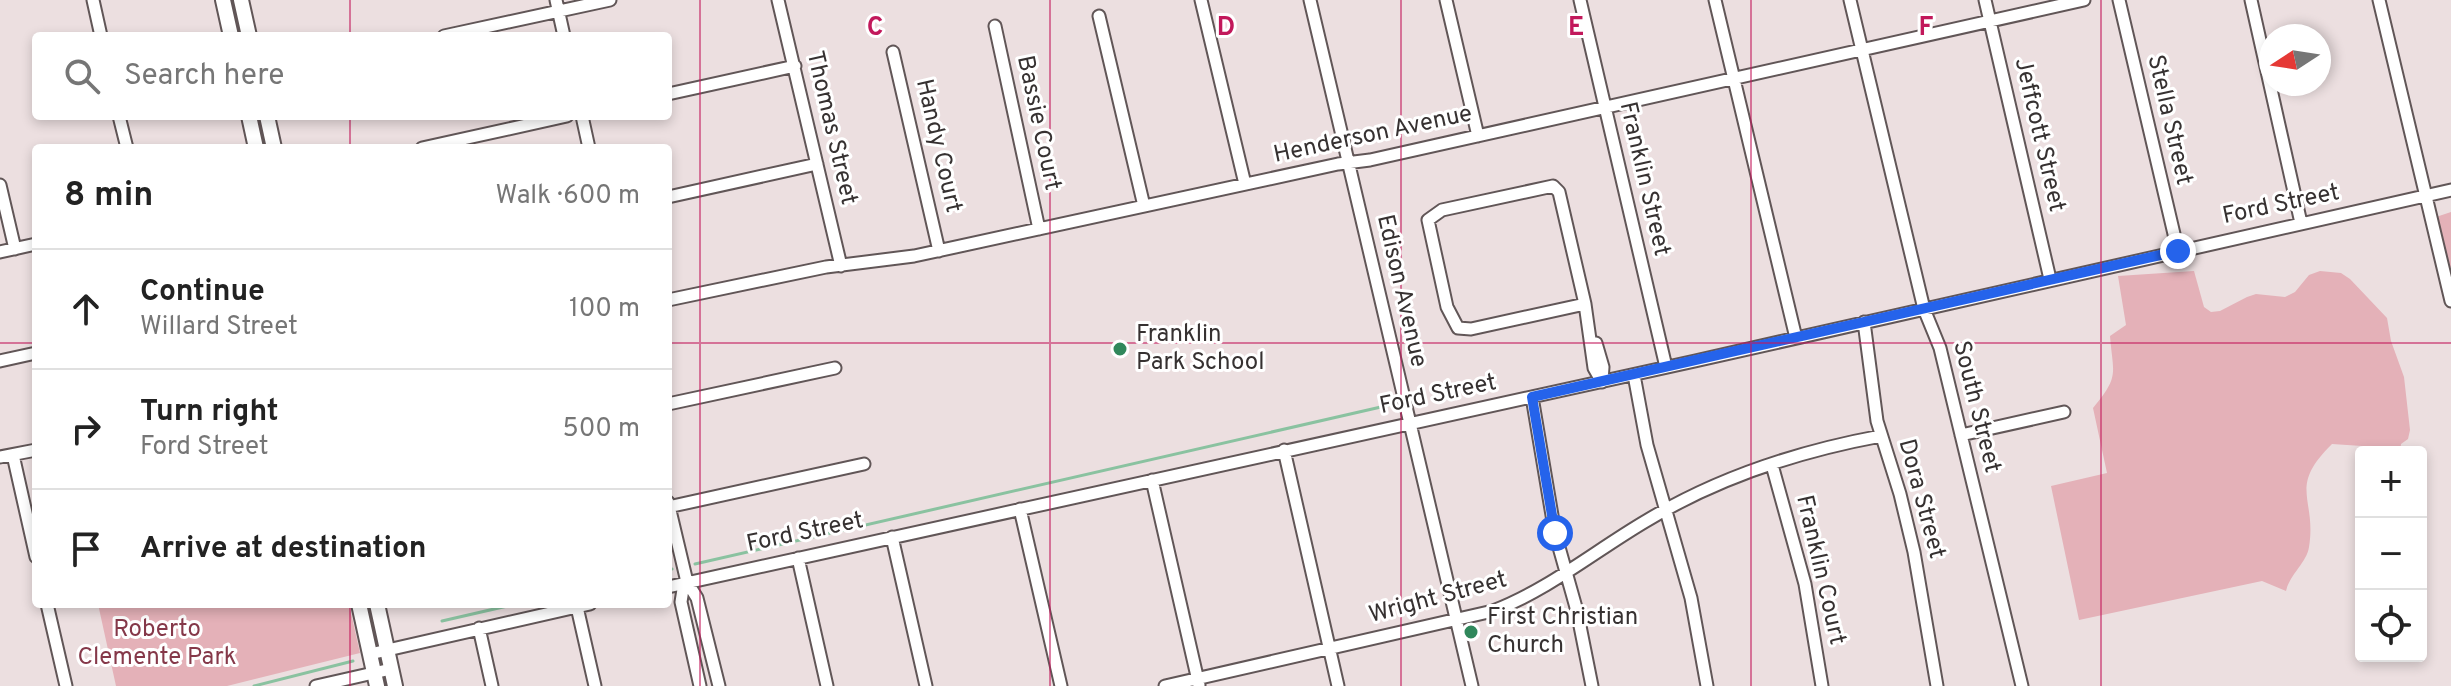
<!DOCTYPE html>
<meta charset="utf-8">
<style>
body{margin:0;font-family:Overpass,sans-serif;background:#f6f6f6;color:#222}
.controls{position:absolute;right:24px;bottom:24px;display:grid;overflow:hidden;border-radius:8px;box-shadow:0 4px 12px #0003}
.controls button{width:72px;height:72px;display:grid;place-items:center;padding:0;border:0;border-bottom:2px solid #e0e0e0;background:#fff;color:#222;font:40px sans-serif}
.compass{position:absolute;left:2259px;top:24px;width:72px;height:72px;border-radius:50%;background:#fff;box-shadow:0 4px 12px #0003;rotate:258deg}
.stop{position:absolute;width:24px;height:24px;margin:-18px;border:6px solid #2563eb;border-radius:50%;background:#fff}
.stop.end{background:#2563eb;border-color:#fff;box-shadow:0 2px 8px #0008}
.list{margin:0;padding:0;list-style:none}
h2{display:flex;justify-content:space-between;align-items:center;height:104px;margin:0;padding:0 32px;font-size:34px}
h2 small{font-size:26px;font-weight:400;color:#767676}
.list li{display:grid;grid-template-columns:52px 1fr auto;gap:24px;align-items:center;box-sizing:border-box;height:120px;padding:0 32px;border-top:2px solid #e0e0e0}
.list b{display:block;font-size:30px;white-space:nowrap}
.list p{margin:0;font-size:26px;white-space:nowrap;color:#767676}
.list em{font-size:26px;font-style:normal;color:#767676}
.icon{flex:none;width:44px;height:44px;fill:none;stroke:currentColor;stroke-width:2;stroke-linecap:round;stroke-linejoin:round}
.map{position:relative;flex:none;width:2451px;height:686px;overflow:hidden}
.search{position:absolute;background:#fff;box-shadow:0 4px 12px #0003;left:32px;top:32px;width:640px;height:88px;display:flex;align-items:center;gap:20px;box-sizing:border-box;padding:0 28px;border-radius:8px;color:#767676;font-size:30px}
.panel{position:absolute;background:#fff;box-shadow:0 4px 12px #0003;left:32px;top:144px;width:640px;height:464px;border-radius:8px}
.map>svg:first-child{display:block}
.green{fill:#e4b1b8}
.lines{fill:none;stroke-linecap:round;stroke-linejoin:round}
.stream{stroke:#8ac2a0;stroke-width:3}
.minor-casing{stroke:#615657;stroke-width:15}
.major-casing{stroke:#615657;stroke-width:18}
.minor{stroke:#fff;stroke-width:11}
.major{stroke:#fff;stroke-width:14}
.route{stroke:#2563eb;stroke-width:10}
.grid{fill:none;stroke:#c2185b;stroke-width:2;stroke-opacity:0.55}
.poi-dot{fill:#30875b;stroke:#fff;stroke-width:3}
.labels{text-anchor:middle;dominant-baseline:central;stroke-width:6;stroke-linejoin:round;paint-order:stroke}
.street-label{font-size:24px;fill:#363131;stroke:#fff}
.poi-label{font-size:24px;fill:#363131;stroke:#fff;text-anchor:start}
.park-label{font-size:24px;fill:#853849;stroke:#fff}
.grid-label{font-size:26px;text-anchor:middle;font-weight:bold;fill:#c2185b;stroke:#fff;stroke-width:6;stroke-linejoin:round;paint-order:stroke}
</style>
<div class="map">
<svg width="2451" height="686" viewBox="0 0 2451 686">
<rect width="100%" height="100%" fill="#ecdfe0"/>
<path class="green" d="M2451,212V270L2436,217Z
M2194,271L2204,307L2211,312L2220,311L2247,297L2256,294L2285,297L2295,292L2309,275L2320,271L2341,273L2350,279L2387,318L2391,341L2404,377L2410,430L2408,439L2401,444L2400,452H2367L2362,446L2332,444C2287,488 2317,498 2309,547C2307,562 2290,574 2286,591L2262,581L2079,620L2051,486L2107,473L2093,408C2120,376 2113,374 2110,336L2126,325L2118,276Z
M98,604H349L360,653L227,686H116Z"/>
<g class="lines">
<path class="stream" d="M695,564L1394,404
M668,570L672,569
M442,621L516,604
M254,686L353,661"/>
<g class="minor-casing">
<path id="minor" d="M93,0L101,36
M556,0L564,36
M778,0L841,266
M1201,0L1245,184
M1310,0L1472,686
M1446,0L1478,136
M1580,0L1666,367
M1715,0L1796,338
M1850,0L1924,309L1940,348L2022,686
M1985,0L2050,279
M2119,0L2178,251
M2251,0L2301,223
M2379,0L2451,301
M1099,16L1144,206
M995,26L1039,229
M444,36L610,0
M893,52L939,251
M668,94L795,66
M119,116L127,148
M582,116L589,148
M422,148L567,116
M0,185L15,249
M1553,186L1559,192L1585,304L1471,329L1458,328L1447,307L1428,220L1442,210Z
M668,197L817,164
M0,252L36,244
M668,300L826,267L914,256L1338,164L1370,160L2084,0
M1585,304L1594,368L1602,382
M1864,322L1877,421L1900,494L1914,552L1937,686
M1596,343L1603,367L1602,381
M0,361L36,353
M1634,375L1647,445L1691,598L1707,686
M1532,397L1555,533L1577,611L1592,686
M668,404L835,368
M1961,435L2064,412
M1284,450L1338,686
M13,455L36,557
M0,457L36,450
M1772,465L1805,584L1822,686
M1152,480L1199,685
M668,502L687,582L697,598L719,686
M668,507L864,464
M1020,509L1061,686
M892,537L926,686
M798,558L827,686
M684,583L681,602L700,686
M668,587L1695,361L2451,190
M47,604L66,686
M577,607L595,686
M479,628L492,686
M370,654L590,604
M316,686L391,669
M1165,686L1493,611C1548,590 1595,551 1646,521C1717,478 1800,451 1881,436"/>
</g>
<g class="major-casing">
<path id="major" d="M223,0L231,36
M241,0L249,36
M249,116L256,148
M267,116L274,148
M359,604L377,686
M377,604L395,686"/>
</g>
<use href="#minor" class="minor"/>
<use href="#major" class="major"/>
</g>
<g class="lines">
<path class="route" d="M1555,533L1532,397L2178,251"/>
</g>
<path class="grid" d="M350,0V36M700,0V686M1050,0V686M1401,0V686M1751,0V686M2101,0V686M350,116V148M0,343H36M668,343H2451M350,604V686"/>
<g class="poi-dot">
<circle cx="1120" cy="349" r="8"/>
<circle cx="1471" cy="632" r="8"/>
</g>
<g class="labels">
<g class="street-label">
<text transform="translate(2169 120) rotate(77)">Stella Street</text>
<text transform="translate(1038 123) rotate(78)">Bassie Court</text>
<text transform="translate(831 128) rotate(77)">Thomas Street</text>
<text transform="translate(1373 135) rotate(-12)">Henderson Avenue</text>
<text transform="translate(2039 135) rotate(77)">Jeffcott Street</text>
<text transform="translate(938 146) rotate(77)">Handy Court</text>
<text transform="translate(1644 179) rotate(77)">Franklin Street</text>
<text transform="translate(2281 205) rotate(-12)">Ford Street</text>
<text transform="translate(1401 291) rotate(77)">Edison Avenue</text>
<text transform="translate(1438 395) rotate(-12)">Ford Street</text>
<text transform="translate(1976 407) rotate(76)">South Street</text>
<text transform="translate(1921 499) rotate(75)">Dora Street</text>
<text transform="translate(805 533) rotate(-12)">Ford Street</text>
<text transform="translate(1820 570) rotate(77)">Franklin Court</text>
<text transform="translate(1438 598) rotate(-15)">Wright Street</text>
</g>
<g class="poi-label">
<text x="1136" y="335">Franklin<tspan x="1136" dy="28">Park School</tspan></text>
<text x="1487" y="618">First Christian<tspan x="1487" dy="28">Church</tspan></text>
</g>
<g class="park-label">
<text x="157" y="630">Roberto<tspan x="157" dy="28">Clemente Park</tspan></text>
</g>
</g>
<g class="grid-label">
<text x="875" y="35">C</text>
<text x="1226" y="35">D</text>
<text x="1576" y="35">E</text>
<text x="1926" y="35">F</text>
</g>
</svg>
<div class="controls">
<button>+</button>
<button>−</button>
<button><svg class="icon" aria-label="locate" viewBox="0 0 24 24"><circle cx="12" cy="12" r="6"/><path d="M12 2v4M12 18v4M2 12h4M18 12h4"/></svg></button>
</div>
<svg class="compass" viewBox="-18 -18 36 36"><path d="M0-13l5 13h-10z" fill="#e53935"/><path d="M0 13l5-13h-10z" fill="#767676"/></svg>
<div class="stop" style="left:1555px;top:533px"></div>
<div class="stop end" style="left:2178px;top:251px"></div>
<div class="search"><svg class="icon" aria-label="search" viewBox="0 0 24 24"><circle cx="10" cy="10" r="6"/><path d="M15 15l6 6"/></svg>Search here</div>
<section class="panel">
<h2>8 min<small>Walk · 600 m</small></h2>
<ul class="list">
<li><svg class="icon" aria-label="ahead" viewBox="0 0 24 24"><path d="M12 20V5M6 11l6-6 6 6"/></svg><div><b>Continue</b><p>Willard Street</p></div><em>100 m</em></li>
<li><svg class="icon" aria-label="right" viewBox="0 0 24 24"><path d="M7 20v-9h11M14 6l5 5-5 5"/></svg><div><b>Turn right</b><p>Ford Street</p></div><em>500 m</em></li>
<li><svg class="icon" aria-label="arrive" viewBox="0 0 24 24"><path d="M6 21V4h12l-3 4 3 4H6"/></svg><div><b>Arrive at destination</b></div></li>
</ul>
</section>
</div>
